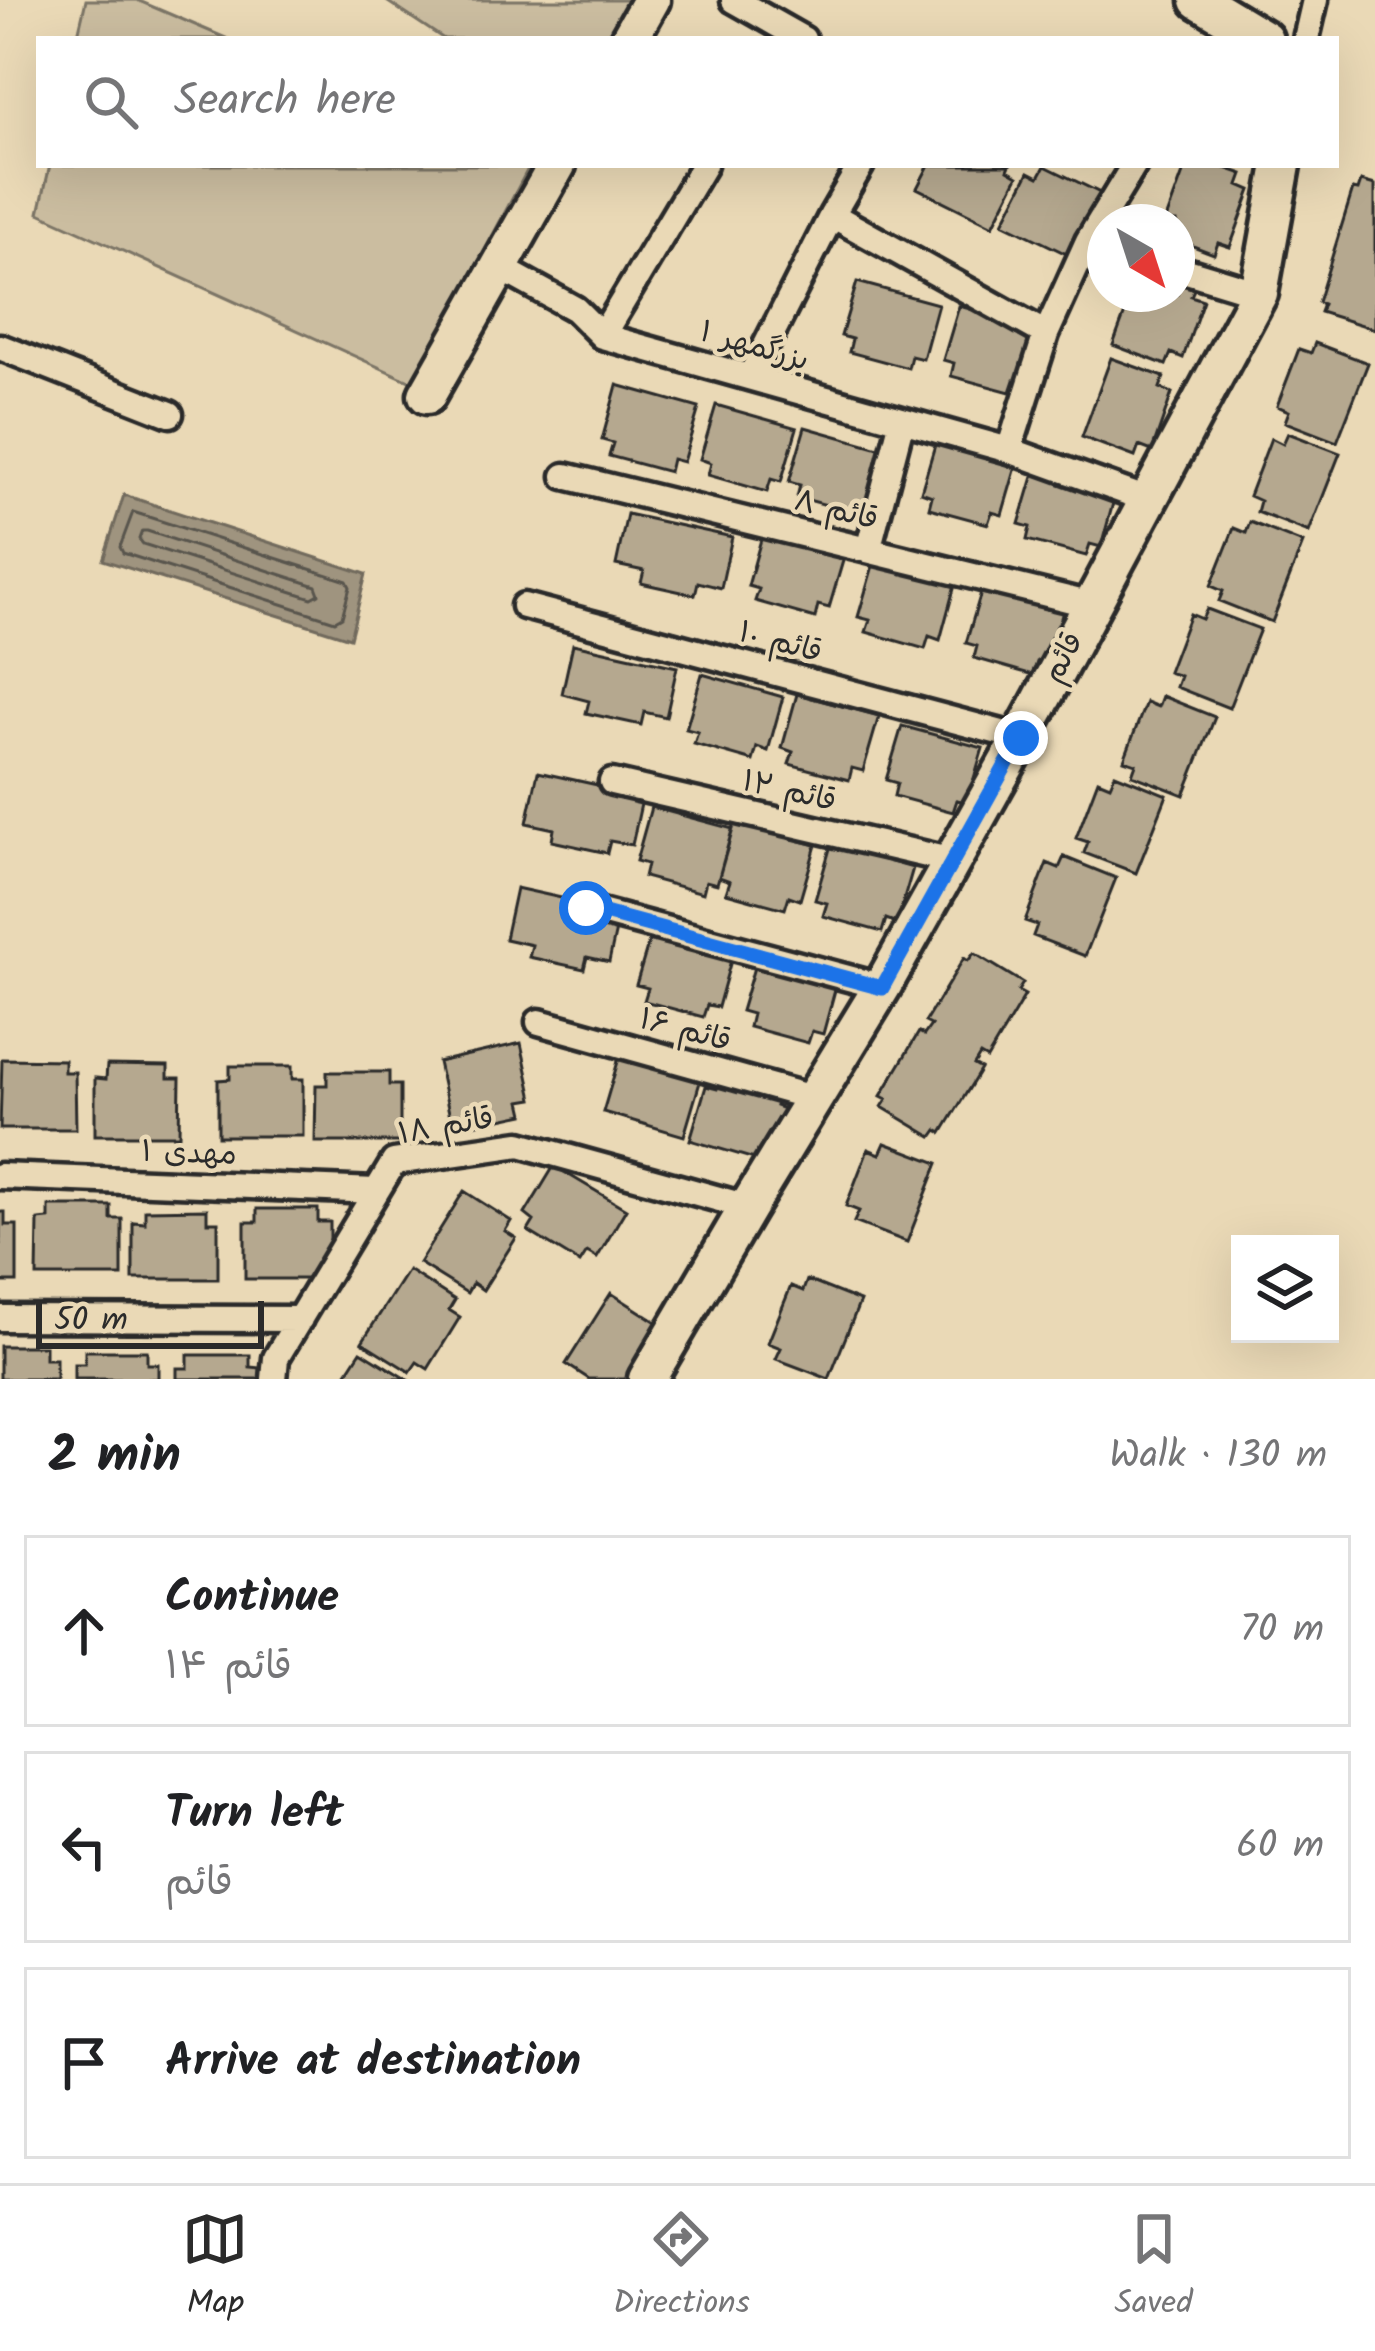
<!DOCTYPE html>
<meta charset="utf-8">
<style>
body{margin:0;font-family:Kalam,"Playpen Sans Arabic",sans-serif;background:#f2f2f2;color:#202124}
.controls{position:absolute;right:36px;bottom:36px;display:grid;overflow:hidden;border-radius:0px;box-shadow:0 12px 48px #0002}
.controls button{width:108px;height:108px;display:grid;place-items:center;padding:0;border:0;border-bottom:3px solid #e0e0e0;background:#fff;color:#202124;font:60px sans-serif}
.compass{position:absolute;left:1087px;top:204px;width:108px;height:108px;border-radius:50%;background:#fff;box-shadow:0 12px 48px #0002;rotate:141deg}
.scale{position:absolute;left:36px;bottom:30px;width:228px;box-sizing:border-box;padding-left:12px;border:6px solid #2b2b2b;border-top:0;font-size:33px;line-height:42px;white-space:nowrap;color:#2b2b2b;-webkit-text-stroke:9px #ead9b6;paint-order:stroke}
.stop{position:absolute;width:36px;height:36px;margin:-27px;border:9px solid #1a73e8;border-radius:50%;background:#fff}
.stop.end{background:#1a73e8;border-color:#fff;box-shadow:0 3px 12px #0008}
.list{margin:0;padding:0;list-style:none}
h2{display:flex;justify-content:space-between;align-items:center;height:156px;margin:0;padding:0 48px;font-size:51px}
h2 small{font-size:39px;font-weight:400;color:#757577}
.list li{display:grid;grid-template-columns:78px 1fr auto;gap:36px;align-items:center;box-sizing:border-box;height:192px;margin:0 24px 24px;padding:0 24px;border:3px solid #e0e0e0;border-radius:0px}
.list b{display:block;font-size:45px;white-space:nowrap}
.list p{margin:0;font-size:39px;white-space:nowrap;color:#757577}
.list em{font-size:39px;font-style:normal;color:#757577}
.icon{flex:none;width:66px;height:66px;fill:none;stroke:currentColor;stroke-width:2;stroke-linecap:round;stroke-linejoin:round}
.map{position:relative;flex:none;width:1375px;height:1379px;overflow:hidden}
.search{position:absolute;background:#fff;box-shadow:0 12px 48px #0002;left:36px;right:36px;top:36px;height:132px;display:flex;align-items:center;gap:30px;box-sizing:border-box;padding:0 42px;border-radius:0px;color:#757577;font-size:45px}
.sheet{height:804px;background:#fff}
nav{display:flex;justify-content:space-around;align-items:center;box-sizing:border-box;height:168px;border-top:3px solid #e0e0e0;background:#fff;font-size:33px;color:#757577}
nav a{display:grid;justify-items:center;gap:6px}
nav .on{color:#2b2b2b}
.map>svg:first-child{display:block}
.green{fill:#cbbda0;stroke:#7b7466;stroke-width:3}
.water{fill:#9f947f;stroke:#716a5d;stroke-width:3}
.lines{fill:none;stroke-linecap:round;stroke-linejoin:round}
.shore{stroke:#59554d;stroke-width:3}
.building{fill:#b5a88f;stroke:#2b2b2b;stroke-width:3}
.street-casing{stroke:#2b2b2b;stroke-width:33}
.secondary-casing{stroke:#2b2b2b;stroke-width:45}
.street{stroke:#ead9b6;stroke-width:24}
.secondary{stroke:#ead9b6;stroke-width:36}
.route{stroke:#1a73e8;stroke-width:15}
.labels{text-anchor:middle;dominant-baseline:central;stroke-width:9;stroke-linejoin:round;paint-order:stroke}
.street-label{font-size:30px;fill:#2b2b2b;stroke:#ead9b6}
</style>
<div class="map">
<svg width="1375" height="1379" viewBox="0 0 1375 1379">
<rect width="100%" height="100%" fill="#ead9b6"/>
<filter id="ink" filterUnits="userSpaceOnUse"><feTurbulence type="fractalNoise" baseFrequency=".00833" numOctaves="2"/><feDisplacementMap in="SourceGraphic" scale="24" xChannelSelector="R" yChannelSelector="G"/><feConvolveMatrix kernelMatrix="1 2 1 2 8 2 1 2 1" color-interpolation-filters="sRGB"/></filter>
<g filter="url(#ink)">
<path class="green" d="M86,0H137L228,39H77Z
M385,0H633L611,39H444Z
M50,165H524L529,167L414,383L39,213Z"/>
<path class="water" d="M124,495L366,574L350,638L103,560Z"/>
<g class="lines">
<path class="shore" d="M133,512L347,581L350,587L342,617L335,621L123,553L120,547Z
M142,531H147L316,586L319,594L312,598L143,544L139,539Z"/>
</g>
<path class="building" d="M929,165H1010L1008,170L1018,176L993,226L917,188Z
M1186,165H1217L1243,174L1239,185L1251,190L1230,247L1218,243L1214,254L1177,240V222H1165Z
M1045,166L1100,193L1094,205L1104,210L1079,260L1003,223L1029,172L1039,177Z
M1361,181L1375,185V329L1320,312L1323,304L1318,302L1353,189L1358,190Z
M1177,278L1196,285L1191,296L1203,300L1183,358L1171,353L1166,365L1113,345L1132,294H1177Z
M857,282L938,304L923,359L911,356L908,368L849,352L852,339L841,336Z
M959,306L1040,328L1024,383L1014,380L1010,392L951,376L954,363L943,360Z
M1315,343L1368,363L1337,442L1285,422L1289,411L1277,406L1299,349L1311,353Z
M1111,358L1164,377L1160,388L1172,393L1152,451L1139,446L1135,457L1082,437Z
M617,385L699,408L683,462L672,459L669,472L609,456L613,443L602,440Z
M716,405L797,428L781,482L771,479L767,492L708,475L711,463L700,459Z
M805,427L886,450L871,504L860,501L856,513L797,497L800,485L789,482Z
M1288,433L1340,453L1309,532L1257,512L1260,501L1249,496L1271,438L1283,444Z
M937,438L1018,460L1002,515L992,512L988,524L929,508L932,496L921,492Z
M1035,470L1116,492L1101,547L1090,544L1086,556L1027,540L1030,527L1019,524Z
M627,514L732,537L721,588L698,582L695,595L641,583L644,571L616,565Z
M1250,522L1303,543L1272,622L1219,601L1223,591L1211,586L1234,528L1246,533Z
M763,532L845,554L829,608L818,605L815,618L755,601L759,589L748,586Z
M874,562L955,585L940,640L929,636L925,649L866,632L870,620L858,617Z
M982,589L1063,611L1048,665L1037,662L1033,675L974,658L977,646L966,643Z
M1207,609L1260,629L1229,708L1176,687L1180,676L1168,672L1190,614L1202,619Z
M573,644L677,667L666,717L644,712L641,725L586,713L589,701L562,694Z
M702,674L783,697L768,751L757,747L753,761L694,744L698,732L686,729Z
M797,694L879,716L863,771L852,768L849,780L789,764L793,752L782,748Z
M1162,696L1215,717L1184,795L1132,775L1136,764L1124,760L1146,702L1158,707Z
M902,726L983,748L967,802L957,800L953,812L894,796L897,783L886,780Z
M538,772L643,795L632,845L610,841L607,853L552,841L554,829L527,823Z
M1115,774L1167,795L1136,873L1084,853L1088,842L1076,838L1098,780L1110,785Z
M651,807L733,829L717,884L706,881L703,893L644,877L647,864L636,861Z
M734,823L816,845L800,900L789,896L785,909L726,893L730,881L719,877Z
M831,845L913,868L897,923L886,919L882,932L823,916L827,903L815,900Z
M1064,857L1116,878L1085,956L1033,936L1037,925L1025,921L1047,863L1059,868Z
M516,888L620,911L609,962L587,957L584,969L529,957L532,945L505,939Z
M652,931L733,953L718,1007L707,1005L703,1017L644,1001L648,988L636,985Z
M974,953L1023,983L1018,991L1025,995L987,1059L980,1055L974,1065L981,1069L942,1133L937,1130L932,1137L882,1107L887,1099L881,1096L919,1032L924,1035L931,1025L925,1022L964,958L968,961Z
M757,957L838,979L823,1034L812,1031L808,1043L749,1027L752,1014L741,1011Z
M521,1043L533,1099L521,1101L524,1114L464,1127L462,1115L450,1117L438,1062Z
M634,1049L693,1066L689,1078L700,1082L684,1136L603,1112L619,1058L630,1061Z
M2,1059L64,1060V1072H75L76,1129H0Z
M107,1065L168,1066V1078H180L179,1135H95V1078L106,1079Z
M230,1066H292V1079H303V1136H218V1080L230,1079Z
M327,1072H389V1085H400V1142H315L316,1085H327Z
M721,1076L780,1094L776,1106L787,1110L771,1164L690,1140L706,1086L717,1089Z
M885,1143L938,1163L907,1242L854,1222L859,1211L846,1206L868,1149L880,1154Z
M554,1166L626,1209L597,1258L587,1252L580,1263L528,1231L534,1221L525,1214Z
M464,1191L511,1221L505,1231L516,1238L483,1290L473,1283L467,1293L419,1263Z
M49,1206H111V1219H122V1276H37L38,1220L49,1219Z
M207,1209V1222H218V1279H133V1222L145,1223V1210Z
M257,1209H318V1222H330V1279H245V1222H257Z
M0,1212H5V1225H17V1282H0Z
M408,1270L455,1300L449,1310L460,1317L428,1369L417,1362L410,1372L362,1342Z
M807,1280L860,1301L829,1379L776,1359L781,1348L768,1343L791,1286L803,1291Z
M611,1293L658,1323L652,1333L663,1339L638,1379H589L566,1364Z
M0,1346H45V1359H56V1379H0Z
M85,1351H147V1364H158V1379H74V1364H85Z
M361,1351L406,1379H343Z
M188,1355H250V1367L261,1368V1379H177V1368H188Z"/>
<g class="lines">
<g class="street-casing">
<path id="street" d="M734,0L803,39
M1306,39L1315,0
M832,215L1046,334
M499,267L575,309L602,336L1009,450L1148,500
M1177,268L1259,293
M602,336L704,165
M0,347L170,414
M750,377L832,215L861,165
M1009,450L1046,334L1088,241L1134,165
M565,476L1092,605
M868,550L902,420
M524,606L1021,738
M612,782L953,861
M586,908L882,987
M539,1022L816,1099
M0,1176L376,1191
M0,1318L300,1319
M274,1379L276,1358L394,1162L520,1144L748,1207"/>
</g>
<g class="secondary-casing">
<path id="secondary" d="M1199,0L1264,39
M629,39L651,0
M427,395L557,165
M647,1379L748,1207L882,987L1021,738L1259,293L1282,165"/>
</g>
<use href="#street" class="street"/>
<use href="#secondary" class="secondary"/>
</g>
</g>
<g class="lines" filter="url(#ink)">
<path class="route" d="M586,908L882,988L1021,738"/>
</g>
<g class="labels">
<g class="street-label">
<text transform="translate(754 347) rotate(16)">بزرگمهر ۱</text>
<text transform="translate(836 511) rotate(14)">قائم ۸</text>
<text transform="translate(780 643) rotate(15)">قائم ۱۰</text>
<text transform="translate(1064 658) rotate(-62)">قائم</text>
<text transform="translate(789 792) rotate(13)">قائم ۱۲</text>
<text transform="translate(685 1031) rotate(15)">قائم ۱۶</text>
<text transform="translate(446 1127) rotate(-10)">قائم ۱۸</text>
<text transform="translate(189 1154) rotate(2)">مهدی ۱</text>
</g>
</g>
</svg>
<div class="controls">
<button><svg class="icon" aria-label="layers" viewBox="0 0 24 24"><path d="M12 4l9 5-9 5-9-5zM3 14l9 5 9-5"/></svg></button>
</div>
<svg class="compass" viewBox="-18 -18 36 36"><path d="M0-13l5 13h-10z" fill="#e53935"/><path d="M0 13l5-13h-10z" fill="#757577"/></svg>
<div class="scale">50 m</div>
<div class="stop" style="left:586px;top:908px"></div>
<div class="stop end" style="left:1021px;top:738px"></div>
<div class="search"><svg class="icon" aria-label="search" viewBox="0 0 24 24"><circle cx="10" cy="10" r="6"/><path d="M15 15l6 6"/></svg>Search here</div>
</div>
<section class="sheet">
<h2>2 min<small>Walk · 130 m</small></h2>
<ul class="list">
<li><svg class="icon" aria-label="ahead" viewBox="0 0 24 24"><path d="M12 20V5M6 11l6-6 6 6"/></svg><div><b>Continue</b><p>قائم ۱۴</p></div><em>70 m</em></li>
<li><svg class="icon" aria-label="left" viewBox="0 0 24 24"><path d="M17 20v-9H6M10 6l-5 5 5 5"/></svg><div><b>Turn left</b><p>قائم</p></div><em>60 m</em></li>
<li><svg class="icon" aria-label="arrive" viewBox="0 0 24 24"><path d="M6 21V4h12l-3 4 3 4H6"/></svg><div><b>Arrive at destination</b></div></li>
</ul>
</section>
<nav>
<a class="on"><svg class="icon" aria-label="map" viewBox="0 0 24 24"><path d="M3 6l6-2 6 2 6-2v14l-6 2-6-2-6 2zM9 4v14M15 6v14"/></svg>Map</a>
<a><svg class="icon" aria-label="directions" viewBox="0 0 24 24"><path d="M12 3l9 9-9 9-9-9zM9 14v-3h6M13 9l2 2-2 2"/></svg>Directions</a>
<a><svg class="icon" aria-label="saved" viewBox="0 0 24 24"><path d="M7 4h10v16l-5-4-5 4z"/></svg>Saved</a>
</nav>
